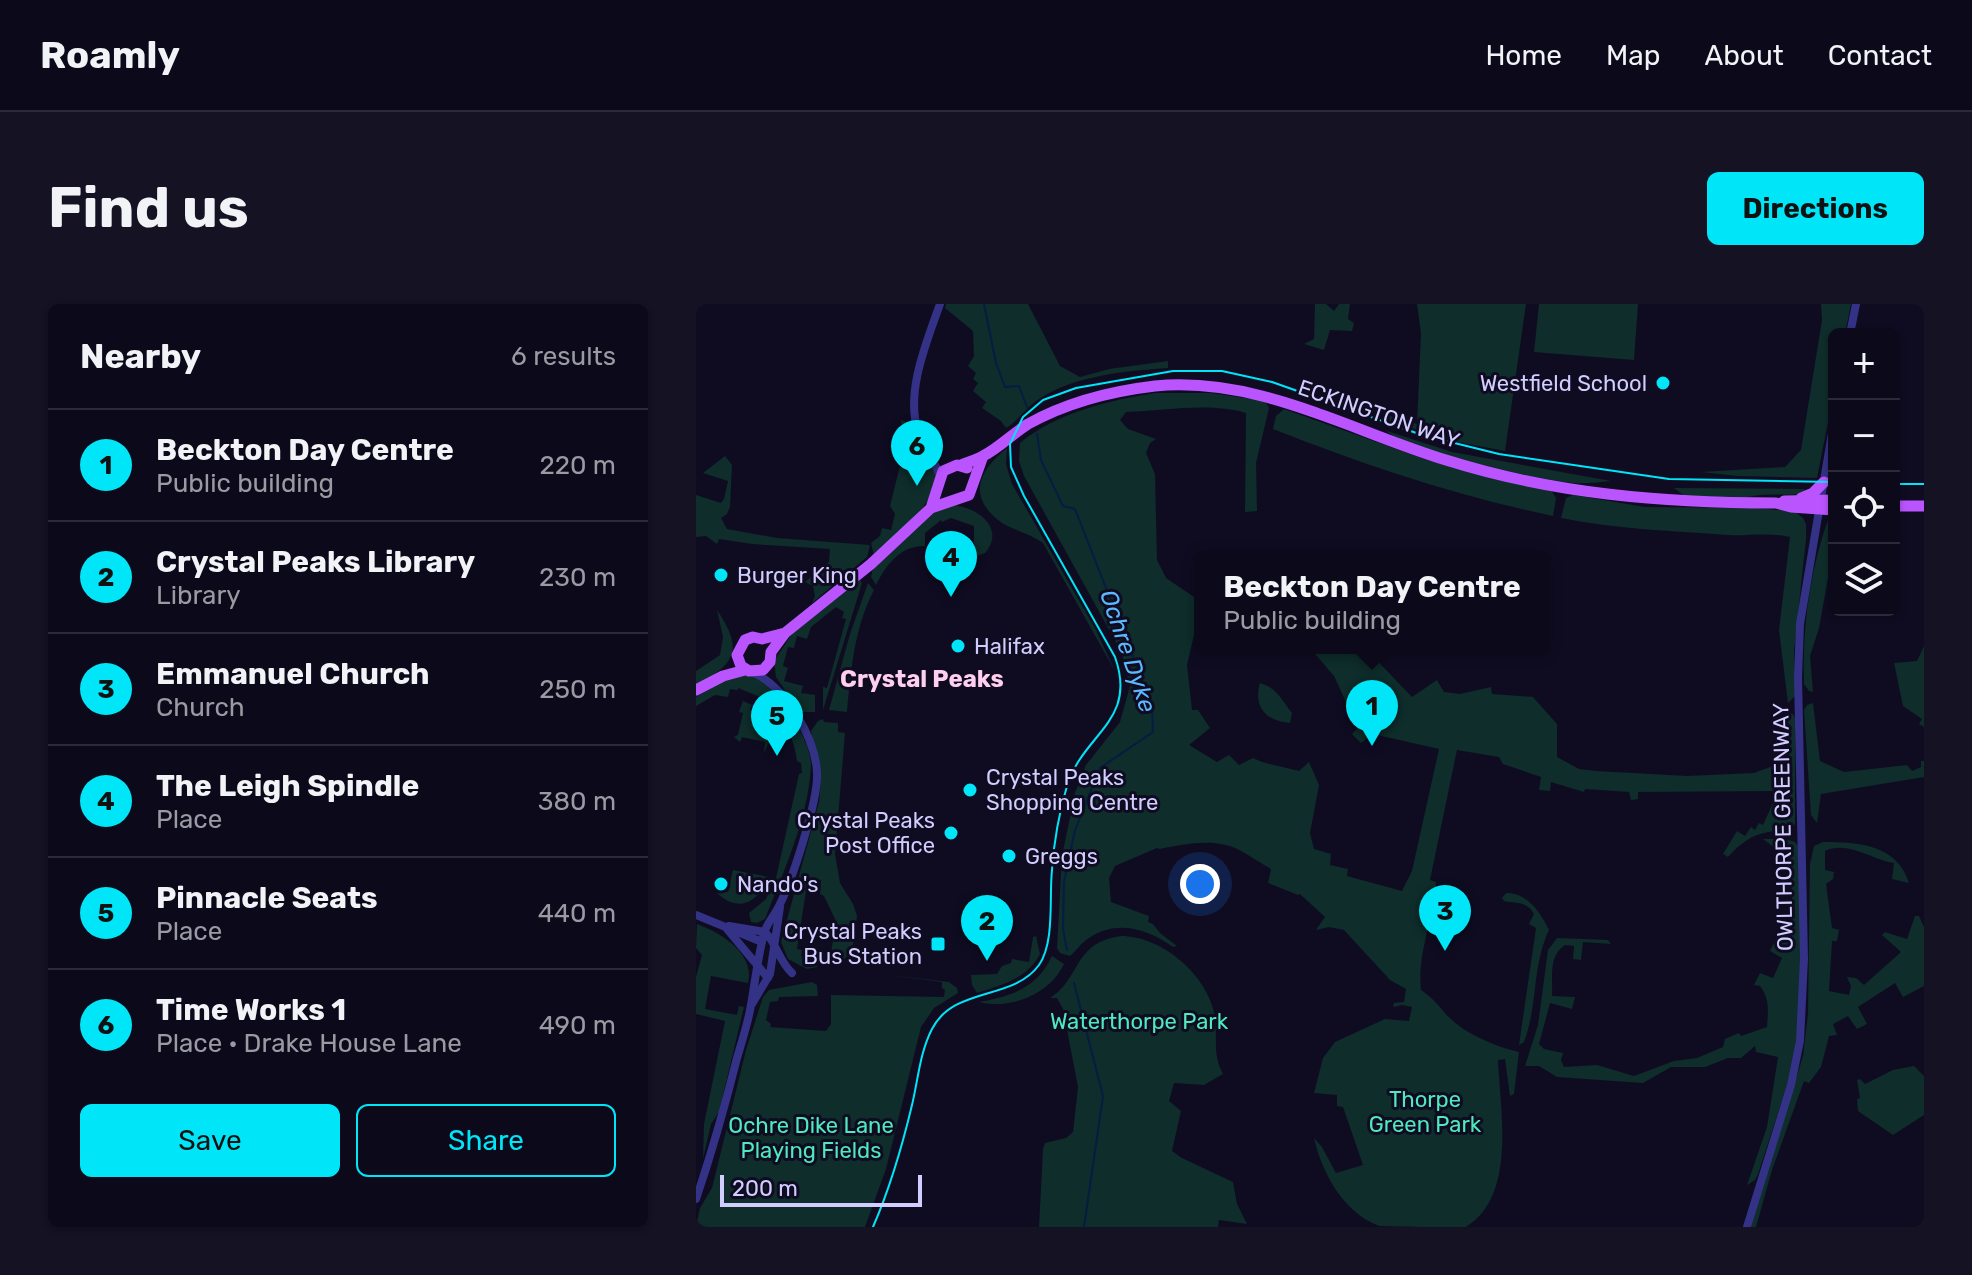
<!DOCTYPE html>
<meta charset="utf-8">
<style>
body{margin:0;font-family:Rubik,sans-serif;background:#141223;color:#f1f3f6}
.controls{position:absolute;right:24px;top:24px;display:grid;overflow:hidden;border-radius:12px;box-shadow:0 2px 6px #0004}
.controls button{width:72px;height:72px;display:grid;place-items:center;padding:0;border:0;border-bottom:2px solid #2b2a39;background:#0b091a;color:#f1f3f6;font:40px sans-serif}
.scale{position:absolute;left:24px;bottom:20px;width:202px;box-sizing:border-box;padding-left:8px;border:4px solid #d1cdff;border-top:0;font-size:22px;line-height:28px;white-space:nowrap;color:#d1cdff;-webkit-text-stroke:6px #0f0c22;paint-order:stroke}
.you{position:absolute;left:504px;top:580px;width:28px;height:28px;margin:-20px;border:6px solid #fff;border-radius:50%;background:#1a73e8;box-shadow:0 0 0 12px #1a73e833}
.badge{display:grid;place-items:center;width:52px;height:52px;border-radius:50%;background:#00e6f8;color:#111;font-size:26px;font-weight:700}
.pin{position:absolute;translate:-50% -66px;filter:drop-shadow(0 2px 4px #0008)}
.pin::after{content:'';position:absolute;top:42px;width:28px;height:24px;background:inherit;clip-path:polygon(0 0,100% 0,50% 100%)}
.popup{position:absolute;left:498px;top:246px;width:356px;height:104px;box-sizing:border-box;display:grid;place-content:center;border-radius:12px;background:#0b091a;filter:drop-shadow(0 2px 6px #0005);font-size:26px;white-space:nowrap;color:#9a9aa2}
.popup b{font-size:30px;color:#f1f3f6}
.popup::after{content:'';position:absolute;left:50%;top:100%;margin-left:-16px;border:16px solid transparent;border-top-color:#0b091a}
.list{margin:0;padding:0;list-style:none}
h2{display:flex;justify-content:space-between;align-items:center;height:104px;margin:0;padding:0 32px;font-size:34px}
h2 small{font-size:26px;font-weight:400;color:#9a9aa2}
.list li{display:grid;grid-template-columns:52px 1fr auto;gap:24px;align-items:center;box-sizing:border-box;height:112px;padding:0 32px;border-top:2px solid #2b2a39}
.list b{display:block;font-size:30px;white-space:nowrap}
.list p{margin:0;font-size:26px;white-space:nowrap;color:#9a9aa2}
.list em{font-size:26px;font-style:normal;color:#9a9aa2}
.actions{display:flex;gap:16px;padding:24px 32px}
.actions a{flex:1;padding:18px 0;border:2px solid #00e6f8;border-radius:12px;text-align:center;font-size:28px;color:#00e6f8}
.actions .main{background:#00e6f8;color:#111}
.icon{flex:none;width:44px;height:44px;fill:none;stroke:currentColor;stroke-width:2;stroke-linecap:round;stroke-linejoin:round}
.map{position:relative;flex:none;width:1228px;height:923px;overflow:hidden;border-radius:12px}
header{display:flex;align-items:center;gap:48px;box-sizing:border-box;height:112px;padding:0 40px;background:#0b091a;border-bottom:2px solid #2b2a39}
header strong{font-size:38px}
nav{display:flex;gap:44px;margin-inline-start:auto;font-size:28px}
.intro{display:flex;align-items:center;justify-content:space-between;box-sizing:border-box;height:192px;padding:0 48px}
h1{margin:0;font-size:56px}
.button{padding:20px 36px;border-radius:12px;background:#00e6f8;color:#111;font-size:28px;font-weight:700}
main{display:flex;gap:48px;padding:0 48px}
aside{flex:1;background:#0b091a;border-radius:12px;box-shadow:0 2px 6px #0004}
.map>svg:first-child{display:block}
.green{fill:#0e2d2b}
.lines{fill:none;stroke-linecap:round;stroke-linejoin:round}
.stream{stroke:#051d42;stroke-width:2}
.minor{stroke:#333286;stroke-width:8}
.major{stroke:#ba54ff;stroke-width:11}
.tram{stroke:#00e6f8;stroke-width:2}
.poi-dot{fill:#00e6f8;stroke:#0f0c22;stroke-width:3}
.labels{text-anchor:middle;dominant-baseline:central;stroke-width:6;stroke-linejoin:round;paint-order:stroke}
.poi-label{font-size:22px;fill:#d1cdff;stroke:#0f0c22;text-anchor:start}
.street-label{font-size:22px;fill:#d1cdff;stroke:#0f0c22}
.park-label{font-size:22px;fill:#4fe9be;stroke:#0f0c22}
.water-label{font-size:24px;font-style:italic;fill:#5bb8ff;stroke:#0f0c22}
.neighbourhood-label{font-size:24px;font-weight:bold;fill:#ffcfef;stroke:#0f0c22}
</style>
<header>
<strong>Roamly</strong>
<nav><a>Home</a><a>Map</a><a>About</a><a>Contact</a></nav>
</header>
<div class="intro"><h1>Find us</h1><a class="button">Directions</a></div>
<main>
<aside>
<h2>Nearby<small>6 results</small></h2>
<ul class="list">
<li><span class="badge">1</span><div><b>Beckton Day Centre</b><p>Public building</p></div><em>220 m</em></li>
<li><span class="badge">2</span><div><b>Crystal Peaks Library</b><p>Library</p></div><em>230 m</em></li>
<li><span class="badge">3</span><div><b>Emmanuel Church</b><p>Church</p></div><em>250 m</em></li>
<li><span class="badge">4</span><div><b>The Leigh Spindle</b><p>Place</p></div><em>380 m</em></li>
<li><span class="badge">5</span><div><b>Pinnacle Seats</b><p>Place</p></div><em>440 m</em></li>
<li><span class="badge">6</span><div><b>Time Works 1</b><p>Place · Drake House Lane</p></div><em>490 m</em></li>
</ul>
<div class="actions"><a class="main">Save</a><a>Share</a></div>
</aside>
<div class="map">
<svg width="1228" height="923" viewBox="0 0 1228 923">
<rect width="100%" height="100%" fill="#0f0c22"/>
<path class="green" d="M250,0H332L364,62L384,73L413,65L472,57V64C431,67 379,71 343,95C330,103 323,116 310,124L305,117L286,104L290,98L277,87L282,79L277,75L280,69L272,62L278,52L277,27L249,4Z
M619,0H630L638,7L643,0H654L652,15L658,19L656,27L634,26L628,46L608,40L618,35Z
M721,0H830L809,147L762,138L686,115L688,110L721,120L725,29Z
M843,0H942L938,56L838,48Z
M1125,0H1155L1149,30H1138V88L1121,174L1042,172L1005,168L1089,163L1105,146L1126,16Z
M459,89H515L569,97L573,104L560,159L561,207L549,208L550,109C513,98 468,107 430,108L424,116L432,125L460,135L454,139L450,149L459,170L461,256L470,274L504,297V326L498,331L491,361L496,406H502L514,424L493,441L521,458L533,451L543,461L557,454L566,458L603,467L613,458L623,481L614,529L618,545L635,550L634,561L652,565L651,572L706,587L716,567L743,445L677,430L665,439L656,430L662,424L638,372L614,344H669L716,393L741,376L748,388L764,390L795,383L796,390L837,393L861,420V453L883,465L900,467L991,472L1058,469L1091,457L1089,437L1093,423L1090,409L1097,410L1099,415V520L1095,524C1064,530 1055,528 1032,553L1027,550L1041,527L1049,532L1055,523L1059,526L1063,519L1067,521L1077,499V487L942,488V495L935,496L933,488L889,485L888,488L855,478L854,487L843,486L845,473L807,460L803,453L761,446L734,576L740,578C738,615 721,648 725,686C735,693 741,699 748,708C765,728 797,742 823,748L818,790L814,792L809,755L802,756C804,806 821,892 770,923C751,923 698,923 683,922C647,908 626,869 618,834L626,843L640,869L667,861L647,803L641,802V791L618,789L627,754L639,738L689,715L713,717L716,703L706,701L697,703L698,699L708,698L710,685L694,676L648,626L633,623L620,626L629,613L604,590L602,591L572,579L575,565C564,559 552,550 541,545C518,534 488,540 464,545L461,544L419,562L413,574L415,598L453,612L452,618L457,620L464,629L481,642L477,643C452,625 421,615 393,634C386,638 381,646 374,652L364,649L361,644L366,552L379,489L390,461L424,418L434,382L426,349L328,172L323,157L324,139C360,109 414,96 459,89Z
M588,105L731,156L855,186L860,194L857,212C761,192 668,161 577,125L580,112Z
M205,116C217,119 218,129 224,139C230,150 240,161 240,174C241,198 195,237 178,252L175,239L184,232L186,224L195,226L199,210L194,202L210,137L207,132Z
M691,127L756,148L915,177C903,178 890,180 878,179C847,177 704,144 691,127Z
M311,144L310,160L316,180L400,326L419,367L347,239C333,229 315,226 302,216C270,190 285,165 311,144Z
M29,152L36,161L34,203L31,210L25,214L31,225L81,234L174,241L171,253L116,299L119,292L117,282L109,278L133,258L134,245L56,240L23,235L21,240L10,232L0,233V191L25,199L28,195L32,177L7,169Z
M978,184L1107,185L1114,188C1096,193 1082,189 1064,191C1044,194 1014,200 994,194C988,192 982,187 978,184Z
M877,191L949,203L1055,204L1098,207L1107,214L1110,220V235L1098,347L1099,392L1092,399L1083,326L1094,233C1073,228 1053,232 1032,231C977,227 920,225 865,214L870,194Z
M255,201C279,202 311,223 289,249L278,253V222L255,214L246,218L245,216L229,229V242C205,241 190,261 180,281L175,273L177,264L238,209Z
M1138,208V237L1134,263L1123,324L1114,352L1117,388L1113,387L1108,380C1106,323 1114,264 1134,210Z
M164,276L166,279L127,406V383L131,384L150,315L146,314L148,308L140,303L115,323L111,335L101,332L98,344L92,343L87,362L92,364L88,377L107,382L105,389L119,391V408H104L80,373L78,357L96,330Z
M172,279L178,286C158,325 155,365 151,408L133,406L154,330Z
M21,306C47,344 41,360 0,381V367L24,351L27,333Z
M1228,342V423L1223,420L1226,415L1207,402L1198,359L1221,357Z
M54,371C77,383 79,388 93,409C102,423 115,443 115,461C113,511 88,567 69,615L61,619L55,618L53,609L70,595L80,574L103,470L106,469L105,459L101,457C99,436 86,407 67,395C60,390 50,388 43,384L41,386L34,385L32,393L19,391L0,402V393L37,372Z
M564,379C581,384 585,395 596,409L594,419C570,417 557,403 564,379Z
M47,397L56,401L54,405L66,414L69,411L74,416L71,419L82,435L72,440L68,449L69,438L46,433L44,438L38,433L42,431L47,409L43,408Z
M1117,399L1124,457L1148,468L1211,461L1216,467L1225,463V457H1228V473L1125,490L1121,519L1115,511L1108,406L1111,401Z
M127,415L128,418L142,419V428L149,429L139,550L144,579L157,600L161,612L156,647L143,660L133,662L131,650L135,649L140,617L128,592L124,590L125,576L112,574L101,645L106,646L105,652L109,653V657L121,660V663L111,665L92,655L85,638L123,498L125,475L115,427L122,417Z
M1067,535H1089L1099,538L1102,542L1106,662L1101,733L1096,766L1062,870L1059,876L1051,881L1071,823L1082,753L1060,748L1059,742L1045,754H1032L1009,763H975L947,779L861,773L843,762H829L842,721L852,646L861,634L912,636L915,640L887,638L885,656L877,655L878,642L869,641C852,652 857,673 856,692L879,693L876,705L854,699L843,740L848,745L867,749L865,756L868,763L901,761L938,772L978,757L1001,754L1027,743L1029,735L1043,729L1045,732L1071,723C1072,707 1074,695 1064,682L1058,681L1064,669L1077,674L1086,654L1074,647L1084,626L1094,627C1096,589 1103,560 1067,535Z
M1127,538C1162,538 1201,540 1213,579L1196,575L1198,559C1177,556 1151,536 1129,547V566L1138,568L1137,575L1130,580L1136,624L1143,626L1141,637H1136L1133,687L1153,691L1155,682L1151,673L1160,674L1168,681L1205,648L1186,631L1189,628L1211,635L1219,612H1223L1228,623V682L1207,693L1199,679L1162,703L1171,720L1161,725L1152,712L1137,720L1141,731L1133,732L1125,763L1113,779L1108,777L1076,866L1060,923H1055L1107,752L1112,710L1114,560L1118,542Z
M37,566L73,573C62,599 42,610 20,588L22,586L32,588Z
M810,589C832,589 844,608 853,626C836,662 842,701 828,738L823,741L840,624L833,620L838,610C830,596 819,600 808,597L806,594Z
M1,620C25,629 59,649 52,679L15,672L9,705L41,711L43,702L48,703L23,808L15,820L7,855L8,820L29,717L0,710V673L6,651L0,644Z
M340,632L344,650C331,675 306,681 281,689L276,681L275,671L301,670L306,662L315,659L316,655L333,658L337,633Z
M425,632C465,632 509,669 518,708C523,730 515,749 527,770L508,781L478,779L473,797L485,807L476,847L486,854L537,878L541,900L551,920L523,916L522,923H343L347,845L349,839L370,834L377,828L382,783L367,705L361,694H354C386,674 376,639 425,632Z
M356,652L368,660C354,690 315,706 283,698C316,692 341,684 356,652Z
M193,671L253,678L261,684L262,689L238,704L225,723L190,865L169,923H0L4,904L16,884L50,746L67,693L73,686L116,678L121,681L122,692L83,693L82,697L74,698L70,716L75,720L74,723L130,727L135,720V691L248,693L249,686L246,684V678Z
M1218,762L1228,772V811L1197,831L1162,807L1161,795L1164,794L1161,776L1164,775L1169,780L1197,766Z"/>
<g class="lines">
<path class="stream" d="M288,0L300,59L309,83L323,82L331,103
M341,130L345,156L367,202L379,205L456,401L457,428L404,464L379,526L368,578L367,625L371,646
M378,679L407,792L388,923"/>
<path class="minor" d="M244,0C231,37 209,88 222,127C228,143 238,156 244,172
M1154,30L1160,0
M0,611L66,638
M33,622L69,628
M31,625L72,674
M69,628C81,640 83,657 96,669
M56,700L74,670L84,603
M0,895C16,848 29,802 41,754C46,737 52,719 55,701C59,677 62,653 68,629C71,619 78,612 83,602C96,577 123,495 121,468C119,433 89,383 58,369
M1051,923L1095,781L1104,737L1108,655L1102,373L1104,320L1138,117"/>
<path class="major" d="M265,161C272,158 280,156 287,152C303,144 316,130 332,120C370,99 416,87 459,82C562,72 655,127 750,156C858,190 968,199 1080,199L1095,203L1138,206
M1105,194L1117,189L1128,178
M1088,197L1138,196
M1198,202H1228
M235,204L247,167L261,161L271,164
M89,329L66,335L57,333L49,336L41,351L45,362L53,367L67,366L74,358L75,348L89,329L175,260L235,204L273,191L287,152
M0,386L27,372L49,366"/>
<path class="tram" d="M1198,180H1228
M177,923C194,884 206,843 216,801C222,776 224,748 236,725C258,682 317,697 343,661C359,638 353,593 356,566C358,537 363,509 371,482C387,429 442,418 419,353L328,192L315,163L314,140L327,113L347,96L380,84L477,67H526L576,78L726,131L803,150L973,175L1138,178"/>
</g>
<g class="poi-dot">
<circle cx="967" cy="79" r="8"/>
<circle cx="25" cy="271" r="8"/>
<circle cx="262" cy="342" r="8"/>
<circle cx="274" cy="486" r="8"/>
<circle cx="255" cy="529" r="8"/>
<circle cx="313" cy="552" r="8"/>
<circle cx="25" cy="580" r="8"/>
<rect x="234" y="632" width="16" height="16" rx="4"/>
</g>
<g class="labels">
<g class="poi-label">
<text x="951" y="79" text-anchor="end">Westfield School</text>
<text x="41" y="271">Burger King</text>
<text x="278" y="342">Halifax</text>
<text x="290" y="473">Crystal Peaks<tspan x="290" dy="25">Shopping Centre</tspan></text>
<text x="239" y="516" text-anchor="end">Crystal Peaks<tspan x="239" dy="25">Post Office</tspan></text>
<text x="329" y="552">Greggs</text>
<text x="41" y="580">Nando's</text>
<text x="226" y="627" text-anchor="end">Crystal Peaks<tspan x="226" dy="25">Bus Station</tspan></text>
</g>
<g class="street-label">
<text transform="translate(683 110) rotate(19)">ECKINGTON WAY</text>
<text transform="translate(1087 523) rotate(-91)">OWLTHORPE GREENWAY</text>
</g>
<g class="park-label">
<text x="443" y="717">Waterthorpe Park</text>
<text x="729" y="795">Thorpe<tspan x="729" dy="25">Green Park</tspan></text>
<text x="115" y="821">Ochre Dike Lane<tspan x="115" dy="25">Playing Fields</tspan></text>
</g>
<g class="water-label">
<text transform="translate(432 347) rotate(71)">Ochre Dyke</text>
</g>
<g class="neighbourhood-label">
<text x="226" y="375">Crystal Peaks</text>
</g>
</g>
</svg>
<div class="controls">
<button>+</button>
<button>−</button>
<button><svg class="icon" aria-label="locate" viewBox="0 0 24 24"><circle cx="12" cy="12" r="6"/><path d="M12 2v4M12 18v4M2 12h4M18 12h4"/></svg></button>
<button><svg class="icon" aria-label="layers" viewBox="0 0 24 24"><path d="M12 4l9 5-9 5-9-5zM3 14l9 5 9-5"/></svg></button>
</div>
<div class="scale">200 m</div>
<div class="you"></div>
<div class="pin badge" style="left:676px;top:442px">1</div>
<div class="popup"><b>Beckton Day Centre</b>Public building</div>
<div class="pin badge" style="left:291px;top:657px">2</div>
<div class="pin badge" style="left:749px;top:647px">3</div>
<div class="pin badge" style="left:255px;top:293px">4</div>
<div class="pin badge" style="left:81px;top:452px">5</div>
<div class="pin badge" style="left:221px;top:182px">6</div>
</div>
</main>
